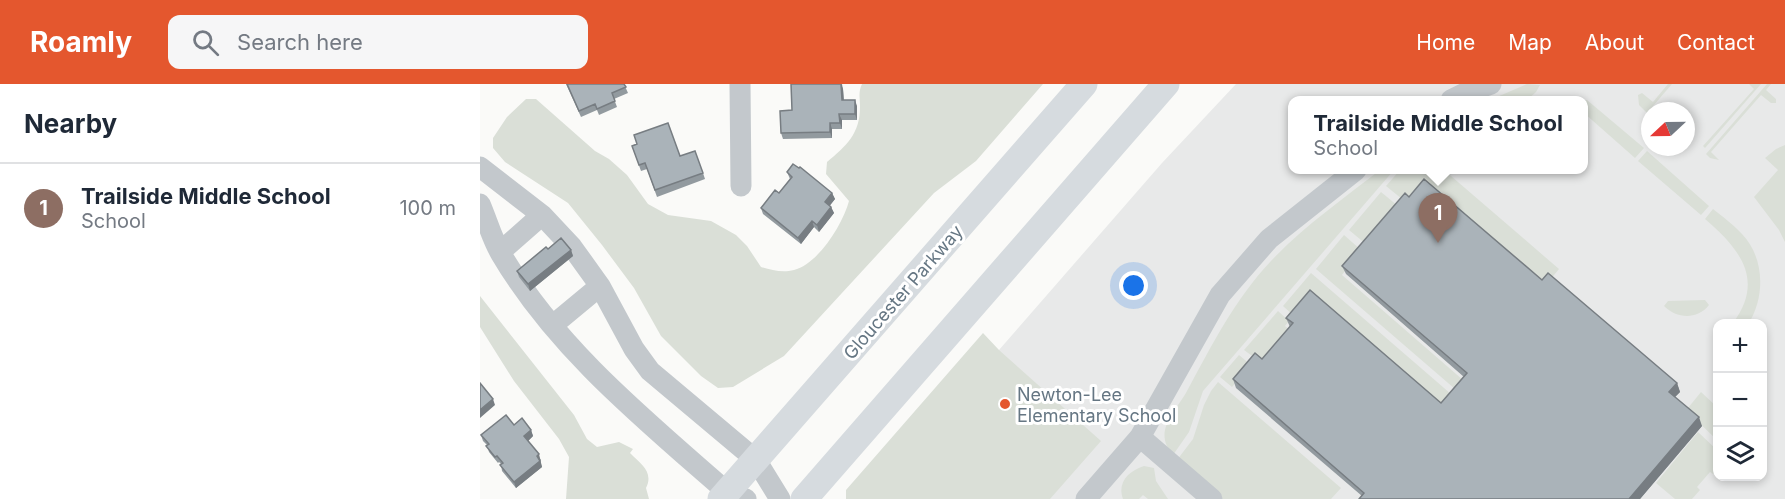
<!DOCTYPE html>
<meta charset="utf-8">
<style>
body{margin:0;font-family:Inter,sans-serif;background:#f6f6f7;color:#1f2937}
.controls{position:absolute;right:18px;bottom:18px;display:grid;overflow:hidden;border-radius:12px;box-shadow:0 3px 9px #0003}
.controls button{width:54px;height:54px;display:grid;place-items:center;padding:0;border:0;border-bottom:2px solid #e0e1e3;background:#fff;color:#1f2937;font:30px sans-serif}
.compass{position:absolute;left:1161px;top:18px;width:54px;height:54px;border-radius:50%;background:#fff;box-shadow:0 3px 9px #0003;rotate:248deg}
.you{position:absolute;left:654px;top:202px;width:21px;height:21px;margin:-15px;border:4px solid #fff;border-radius:50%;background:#1a73e8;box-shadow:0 0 0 9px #1a73e833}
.badge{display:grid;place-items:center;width:39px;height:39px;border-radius:50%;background:#e4572e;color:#fff;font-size:20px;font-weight:700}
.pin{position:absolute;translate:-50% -50px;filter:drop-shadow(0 2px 3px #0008)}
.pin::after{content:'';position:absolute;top:32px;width:21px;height:18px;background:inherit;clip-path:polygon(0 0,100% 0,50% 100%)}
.popup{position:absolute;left:808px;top:12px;width:300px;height:78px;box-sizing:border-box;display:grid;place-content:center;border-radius:12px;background:#fff;filter:drop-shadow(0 2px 4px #0005);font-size:20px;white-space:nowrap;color:#747a83}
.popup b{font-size:22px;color:#1f2937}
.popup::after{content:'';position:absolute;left:50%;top:100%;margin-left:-12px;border:12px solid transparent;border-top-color:#fff}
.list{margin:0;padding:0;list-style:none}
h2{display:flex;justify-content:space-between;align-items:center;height:78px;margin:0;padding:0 24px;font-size:26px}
h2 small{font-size:20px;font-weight:400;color:#747a83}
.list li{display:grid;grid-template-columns:39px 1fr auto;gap:18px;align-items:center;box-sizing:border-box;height:90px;padding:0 24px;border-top:2px solid #e0e1e3}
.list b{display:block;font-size:22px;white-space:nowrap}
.list p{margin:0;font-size:20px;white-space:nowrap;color:#747a83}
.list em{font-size:20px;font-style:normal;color:#747a83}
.icon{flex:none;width:33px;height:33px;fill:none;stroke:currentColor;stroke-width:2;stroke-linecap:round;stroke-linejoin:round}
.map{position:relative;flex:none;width:1305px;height:415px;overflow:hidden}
header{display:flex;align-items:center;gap:36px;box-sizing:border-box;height:84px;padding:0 30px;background:#e4572e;color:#fff}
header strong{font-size:28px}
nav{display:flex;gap:33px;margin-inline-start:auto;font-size:21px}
.search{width:420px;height:54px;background:#f6f6f7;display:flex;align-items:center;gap:15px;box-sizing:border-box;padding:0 21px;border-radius:12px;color:#747a83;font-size:22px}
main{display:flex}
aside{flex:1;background:#fff}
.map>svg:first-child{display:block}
.built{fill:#e8e9e9;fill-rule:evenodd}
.green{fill:#dadfd7}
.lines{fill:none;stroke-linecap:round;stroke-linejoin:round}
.minor{stroke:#c3c8cc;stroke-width:21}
.major{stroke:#d6dbdf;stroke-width:27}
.wall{fill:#929a9f}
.shaded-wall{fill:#777d82}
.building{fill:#aab3b9;stroke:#777d82;stroke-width:1.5}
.poi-dot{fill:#e4572e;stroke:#fff;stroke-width:2}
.labels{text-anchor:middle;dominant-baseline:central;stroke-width:6;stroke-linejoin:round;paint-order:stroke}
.street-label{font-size:18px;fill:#657683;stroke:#fff}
.poi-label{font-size:18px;fill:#657683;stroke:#fff;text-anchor:start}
</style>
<header>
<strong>Roamly</strong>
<div class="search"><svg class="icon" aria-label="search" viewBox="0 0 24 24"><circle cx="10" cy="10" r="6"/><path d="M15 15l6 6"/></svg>Search here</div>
<nav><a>Home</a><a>Map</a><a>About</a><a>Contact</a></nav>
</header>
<main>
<aside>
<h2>Nearby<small></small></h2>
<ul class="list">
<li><span class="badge" style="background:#8d6e63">1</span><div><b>Trailside Middle School</b><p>School</p></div><em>100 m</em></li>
</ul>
</aside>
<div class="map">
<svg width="1305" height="415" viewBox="0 0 1305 415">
<rect width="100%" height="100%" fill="#fafaf8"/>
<path class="built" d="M756,0H1305V415H384L519,266L682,79ZM812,16H1104V86H812ZM1170,27H1206V63H1170ZM1238,240H1282V392H1238Z"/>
<path class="green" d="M382,0H563L496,77L454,109L304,272L253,303L238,304L221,292L181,252L154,204L122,161L88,119L25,78L13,64V54L27,33L46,15H56L115,67L129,75L147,91L168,120L188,131L231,137L256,151L267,162L281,183C292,186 302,189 314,186C338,180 363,140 369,117L346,90L347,78C366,62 380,50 380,23C380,14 378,8 382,0Z
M1047,0L1060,1L1056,8L1047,16H1010Z
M1188,0H1192L1167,29L1159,21L1158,11L1162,9L1173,18Z
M1269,0H1281L1225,64L1223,62L1274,5Z
M1287,0H1291L1286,6L1296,15V19H1291L1281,11L1231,68L1239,76L1230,74L1226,70Z
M1107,16L1164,64L1155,74L1104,29V17Z
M1305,61V158L1299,146L1274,113L1298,86L1285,74L1296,65Z
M1167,67L1229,122L1221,131L1158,77Z
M900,86H914L723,307L709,348L693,371C672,347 695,329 707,307C732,261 755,215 791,177C823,143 863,115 900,86Z
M920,86H964L1079,185L1065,202L932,109L928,113L922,115L906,102Z
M901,108L918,122L887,161L869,146Z
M1233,125C1243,133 1254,141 1262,150C1285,174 1285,213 1269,239H1253C1285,196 1260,165 1225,135Z
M864,151L881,166L862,191L983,296L975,305L836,185Z
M831,189L971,310L959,322L815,233L803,222Z
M0,212L94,331L107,355L117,363L139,358L153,365L150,369C161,380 174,388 166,404L169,415H86L89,373L79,355L34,297L0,243Z
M1225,216L1229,221C1217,236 1197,235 1184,222L1188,217Z
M798,227L809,237L805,242L812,248L783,280L764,266Z
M503,249L519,266L621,357L570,415H366V406Z
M759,271L771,281L752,303L740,293Z
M738,298L861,404L851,415H743L697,376L713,355L724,321L731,307Z
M1221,308L1237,323V356L1208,328L1210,326L1208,324Z
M1218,348L1237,366V385L1233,390L1230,388L1217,403L1220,406L1212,415H1195L1176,399Z
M664,382L674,384L676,397L688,415H668L663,411L659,415H643C637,399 648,387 664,382Z"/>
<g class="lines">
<path class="minor" d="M260,0L261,102
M971,16L985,9L1011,0
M0,83L62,131L92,163L120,202L154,265L170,287L276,376L300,415
M0,120C7,136 12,155 21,170C77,265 165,336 247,408L266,415
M20,168L62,131
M73,241L120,202
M660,353L732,415
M606,415L660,353L740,211L789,155L876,86"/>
<path class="major" d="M241,415L604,0
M324,415L686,0"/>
</g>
<path class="wall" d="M86,0H144L148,9L134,15L137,23L119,31L117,26L101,33Z
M311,0H362L363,5L364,16L377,22V36H362V45H352V54L303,55L301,49L312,26Z
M152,62L200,72L223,89L225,95L177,113L167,85L161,87Z
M307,88L352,109L355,115L350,121L354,129L339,148L334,143L321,160L283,130L281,124L299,109L310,95Z
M929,113L1062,196L1197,299L1200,308L1195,313L1222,342L1160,415H879L882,412L756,304L753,295L782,275L810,243L806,234L961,319L984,293L866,190L862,182Z
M68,165L91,166L93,172L50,207L39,193L37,187Z
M34,341L51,346L53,352L48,357L61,376L60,377L62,383L36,404L22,387L21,380L19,378L18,379L9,368L7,361L3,357L1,351Z"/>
<path class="shaded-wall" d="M361,0L363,5L364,22L362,16Z
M375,16L377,22V36L375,30Z
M359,30L362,36V45L360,39Z
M350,39L352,45V54L350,48Z
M352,109L355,115L348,124L345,118Z
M351,123L354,129L339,148L337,141Z
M332,137L334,143L321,160L318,154Z
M91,166L93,172L50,207L48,200Z
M1197,299L1200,308L1192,316L1189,308Z
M13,315L15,321L0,334V326Z
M1219,333L1222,342L1160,415H1149Z
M51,346L53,352L47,358L44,352Z
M59,370L62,383L36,404L34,398Z"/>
<path class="building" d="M87,0H144L146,3L132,9L135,17L117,25L115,20L99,27Z
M311,0H361L362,16H375V30H359L360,39H350V48L301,49L300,27L312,26Z
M188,39L200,72L215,67L223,89L175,106L165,79L159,81L152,62L157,60L154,51Z
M313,80L319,84L320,83L352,109L345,118L351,123L337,141L332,137L318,154L281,124L295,106L299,109L312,93L307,88Z
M944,95L1062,196L1068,189L1197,299L1189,308L1219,333L1149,415H879L884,409L753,295L775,269L782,275L813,239L806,234L830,206L961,319L987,289L862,182L925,109L929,113Z
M81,154L91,166L48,200L37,187L66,163L68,165Z
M0,299L13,315L0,326Z
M26,331L34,341L42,334L51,346L44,352L59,370L57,372L60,377L34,398L20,381L23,379L17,372L15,373L6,362L9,360L1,351Z"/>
<circle class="poi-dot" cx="525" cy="320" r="6"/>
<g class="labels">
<g class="street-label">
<text transform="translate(423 208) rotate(-49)">Gloucester Parkway</text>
</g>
<g class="poi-label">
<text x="537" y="310">Newton-Lee<tspan x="537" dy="21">Elementary School</tspan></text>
</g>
</g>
</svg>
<div class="controls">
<button>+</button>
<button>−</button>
<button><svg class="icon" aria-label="layers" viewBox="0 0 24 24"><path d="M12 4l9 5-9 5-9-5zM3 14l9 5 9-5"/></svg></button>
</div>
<svg class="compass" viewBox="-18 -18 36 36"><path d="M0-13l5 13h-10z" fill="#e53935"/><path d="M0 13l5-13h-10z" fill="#747a83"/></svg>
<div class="you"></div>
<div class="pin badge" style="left:958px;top:159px;background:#8d6e63">1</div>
<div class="popup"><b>Trailside Middle School</b>School</div>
</div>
</main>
